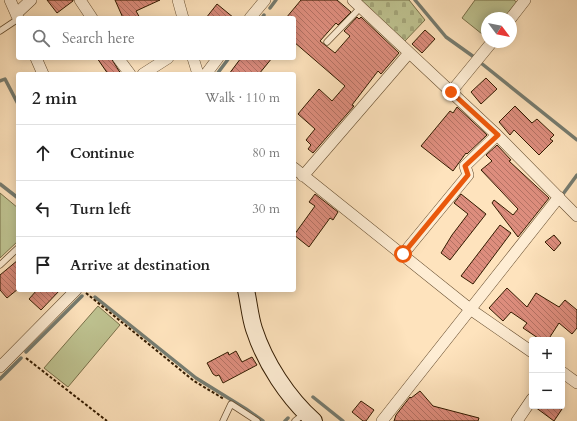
<!DOCTYPE html>
<meta charset="utf-8">
<style>
body{margin:0;font-family:Cardo,serif;background:#f6f6f6;color:#222}
.controls{position:absolute;right:12px;bottom:12px;display:grid;overflow:hidden;border-radius:4px;box-shadow:0 2px 10px #0003}
.controls button{width:36px;height:36px;display:grid;place-items:center;padding:0;border:0;border-bottom:1px solid #e0e0e0;background:#fff;color:#222;font:20px sans-serif}
.compass{position:absolute;left:481px;top:12px;width:36px;height:36px;border-radius:50%;background:#fff;box-shadow:0 2px 10px #0003;rotate:122deg}
.stop{position:absolute;width:12px;height:12px;margin:-9px;border:3px solid #ea580c;border-radius:50%;background:#fff}
.stop.end{background:#ea580c;border-color:#fff;box-shadow:0 1px 4px #0008}
.list{margin:0;padding:0;list-style:none}
h2{display:flex;justify-content:space-between;align-items:center;height:52px;margin:0;padding:0 16px;font-size:17px}
h2 small{font-size:13px;font-weight:400;color:#767676}
.list li{display:grid;grid-template-columns:26px 1fr auto;gap:12px;align-items:center;box-sizing:border-box;height:56px;padding:0 16px;border-top:1px solid #e0e0e0}
.list b{display:block;font-size:15px;white-space:nowrap}
.list em{font-size:13px;font-style:normal;color:#767676}
.icon{flex:none;width:22px;height:22px;fill:none;stroke:currentColor;stroke-width:2;stroke-linecap:round;stroke-linejoin:round}
.map{position:relative;flex:none;width:577px;height:421px;overflow:hidden}
.search{position:absolute;background:#fff;box-shadow:0 2px 10px #0003;left:16px;top:16px;width:280px;height:44px;display:flex;align-items:center;gap:10px;box-sizing:border-box;padding:0 14px;border-radius:4px;color:#767676;font-size:15px}
.panel{position:absolute;background:#fff;box-shadow:0 2px 10px #0003;left:16px;top:72px;width:280px;height:220px;border-radius:4px}
.map>svg:first-child{display:block}
.green{fill:#bfc492;stroke:#797049}
.cemetery{fill:url(#cemetery-stones);stroke:#797049}
.lines{fill:none;stroke-linecap:round;stroke-linejoin:round}
.stream{stroke:#767c70;stroke-width:3.5}
.building{fill:url(#building-back-hatch);stroke:#331b00}
.lane-casing{stroke:#664d2f;stroke-width:7}
.street-casing{stroke:#664d2f;stroke-width:12}
.secondary-casing{stroke:#331b00;stroke-width:18}
.path{stroke:#331b00;stroke-width:2;stroke-dasharray:3 2;stroke-linecap:butt}
.lane{stroke:#feedd4;stroke-width:5.5}
.street{stroke:#feedd4;stroke-width:11}
.secondary{stroke:#feedd4;stroke-width:16}
.route{stroke:#ea580c;stroke-width:5}
</style>
<div class="map">
<svg width="577" height="421" viewBox="0 0 577 421">
<defs>
<pattern id="cemetery-stones" width="16" height="16" patternUnits="userSpaceOnUse"><rect width="16" height="16" fill="#bfc492"/><path d="M2 7V4a2 2 0 0 1 4 0v3zM10 15v-3a2 2 0 0 1 4 0v3z" fill="#a5a87c"/></pattern>
<pattern id="building-back-hatch" width="6" height="6" patternUnits="userSpaceOnUse"><rect width="6" height="6" fill="#dd8d7d"/><path d="M-1 5l2 2M0 0l6 6M5-1l2 2" fill="none" stroke="#b47264"/></pattern>
</defs>
<rect width="100%" height="100%" fill="#fee3bd"/>
<filter id="stains"><feTurbulence type="fractalNoise" baseFrequency=".005" numOctaves="4"/><feColorMatrix values="0 0 0 0 .2 0 0 0 0 .09 0 0 0 0 .02 0 0 0 .5 -.17"/></filter>
<radialGradient id="worn" r=".72"><stop offset=".6" stop-color="#630" stop-opacity="0"/><stop offset="1" stop-color="#630" stop-opacity=".3"/></radialGradient>
<path class="green" d="M475,0H514L519,4L507,18H487V38L462,18Z
M0,193L18,208V241L0,258Z
M98,306L120,325L68,387L44,368Z"/>
<path class="cemetery" d="M361,0H409L425,20L404,42Z"/>
<g class="lines">
<path class="stream" d="M415,0L446,37L474,57
M270,8L276,0
M262,18L264,15
M481,63L577,140
M217,74L229,58
M0,81L5,79L18,104
M0,184L18,198
M563,194L577,175
M95,297L196,378L246,409L263,421
M26,352L82,296
M0,379L21,358
M313,397L343,421
M285,421L288,418"/>
</g>
<path class="building" d="M47,0H73V1L57,13Z
M115,0H160L136,11L140,18H123Z
M301,0H337L351,12L338,25L336,23L320,41L335,53L350,36L344,31L357,17L359,19L361,17L399,53L381,74L378,71L352,105L354,106L313,153L308,149L311,145L306,140L315,129L298,114L319,89L332,101L345,86L294,42V18H286Z
M217,4L234,18H206Z
M425,30L435,39L422,53L412,44Z
M97,58H111L121,74H108Z
M241,58H272L259,74H229Z
M486,78L497,89L481,104L471,92Z
M515,106L532,123L537,119L554,135L550,139L553,141L539,155L514,130L510,135L499,122Z
M457,107L487,135L467,154L466,153L453,171L421,146L450,111L453,113Z
M497,145L511,160L509,161L549,198L518,237L492,203L494,200L513,215L518,209L481,170L492,161L486,155Z
M315,194L338,212L333,220L330,218L309,247L294,235L315,206L309,202Z
M461,194L486,214L450,260L441,253L452,235L468,214L454,203Z
M500,225L511,233L473,284L461,276Z
M554,235L561,243L554,251L545,242Z
M18,260V289L7,298L0,290V275Z
M507,288L527,307L536,293L559,307L565,300L577,310V328L572,334L559,323L548,340H541L523,328L527,323L511,312L503,321L489,308Z
M37,290H60L41,310L29,299Z
M236,351L242,362L252,357L257,365L223,383L219,375L216,376L213,374L207,363L228,352L229,355Z
M420,391L433,406L479,418L478,421H394L396,415L410,397L411,398Z
M361,401L374,410L366,421H363L352,412Z
M536,406H564L554,421L535,407Z"/>
<g class="lines">
<g class="lane-casing">
<path id="lane" d="M0,31L18,19
M327,42L361,7
M0,265L18,248
M223,421L231,404L257,421
M295,421L305,413"/>
</g>
<g class="street-casing">
<path id="street" d="M10,0L18,18
M80,0L92,18
M178,0L183,18
M353,0L497,135L577,216
M16,14L31,0
M250,18L265,0
M511,18L525,0
M36,58L43,74
M118,58L130,74
M193,58L198,74
M143,74L168,58
M206,74L218,58
M451,92L492,42
M294,168L470,309L532,352
M303,176L409,53
M403,254L468,175L465,166L497,135
M0,367L76,290
M562,372L577,383
M382,421L559,197
M517,421L532,399"/>
</g>
<g class="secondary-casing">
<path id="secondary" d="M246,290C249,303 250,317 254,329C265,363 288,398 314,421"/>
</g>
<path class="path" d="M86,293L194,381L224,399
M26,358L107,421"/>
<use href="#lane" class="lane"/>
<use href="#street" class="street"/>
<use href="#secondary" class="secondary"/>
</g>
<g class="lines">
<path class="route" d="M403,254L468,175L465,166L498,135L451,92"/>
</g>
<rect width="100%" height="100%" filter="url(#stains)"/>
<rect width="100%" height="100%" fill="url(#worn)"/>
</svg>
<div class="controls">
<button>+</button>
<button>−</button>
</div>
<svg class="compass" viewBox="-18 -18 36 36"><path d="M0-13l5 13h-10z" fill="#e53935"/><path d="M0 13l5-13h-10z" fill="#767676"/></svg>
<div class="stop" style="left:403px;top:254px"></div>
<div class="stop end" style="left:451px;top:92px"></div>
<div class="search"><svg class="icon" aria-label="search" viewBox="0 0 24 24"><circle cx="10" cy="10" r="6"/><path d="M15 15l6 6"/></svg>Search here</div>
<section class="panel">
<h2>2 min<small>Walk · 110 m</small></h2>
<ul class="list">
<li><svg class="icon" aria-label="ahead" viewBox="0 0 24 24"><path d="M12 20V5M6 11l6-6 6 6"/></svg><div><b>Continue</b></div><em>80 m</em></li>
<li><svg class="icon" aria-label="left" viewBox="0 0 24 24"><path d="M17 20v-9H6M10 6l-5 5 5 5"/></svg><div><b>Turn left</b></div><em>30 m</em></li>
<li><svg class="icon" aria-label="arrive" viewBox="0 0 24 24"><path d="M6 21V4h12l-3 4 3 4H6"/></svg><div><b>Arrive at destination</b></div></li>
</ul>
</section>
</div>
